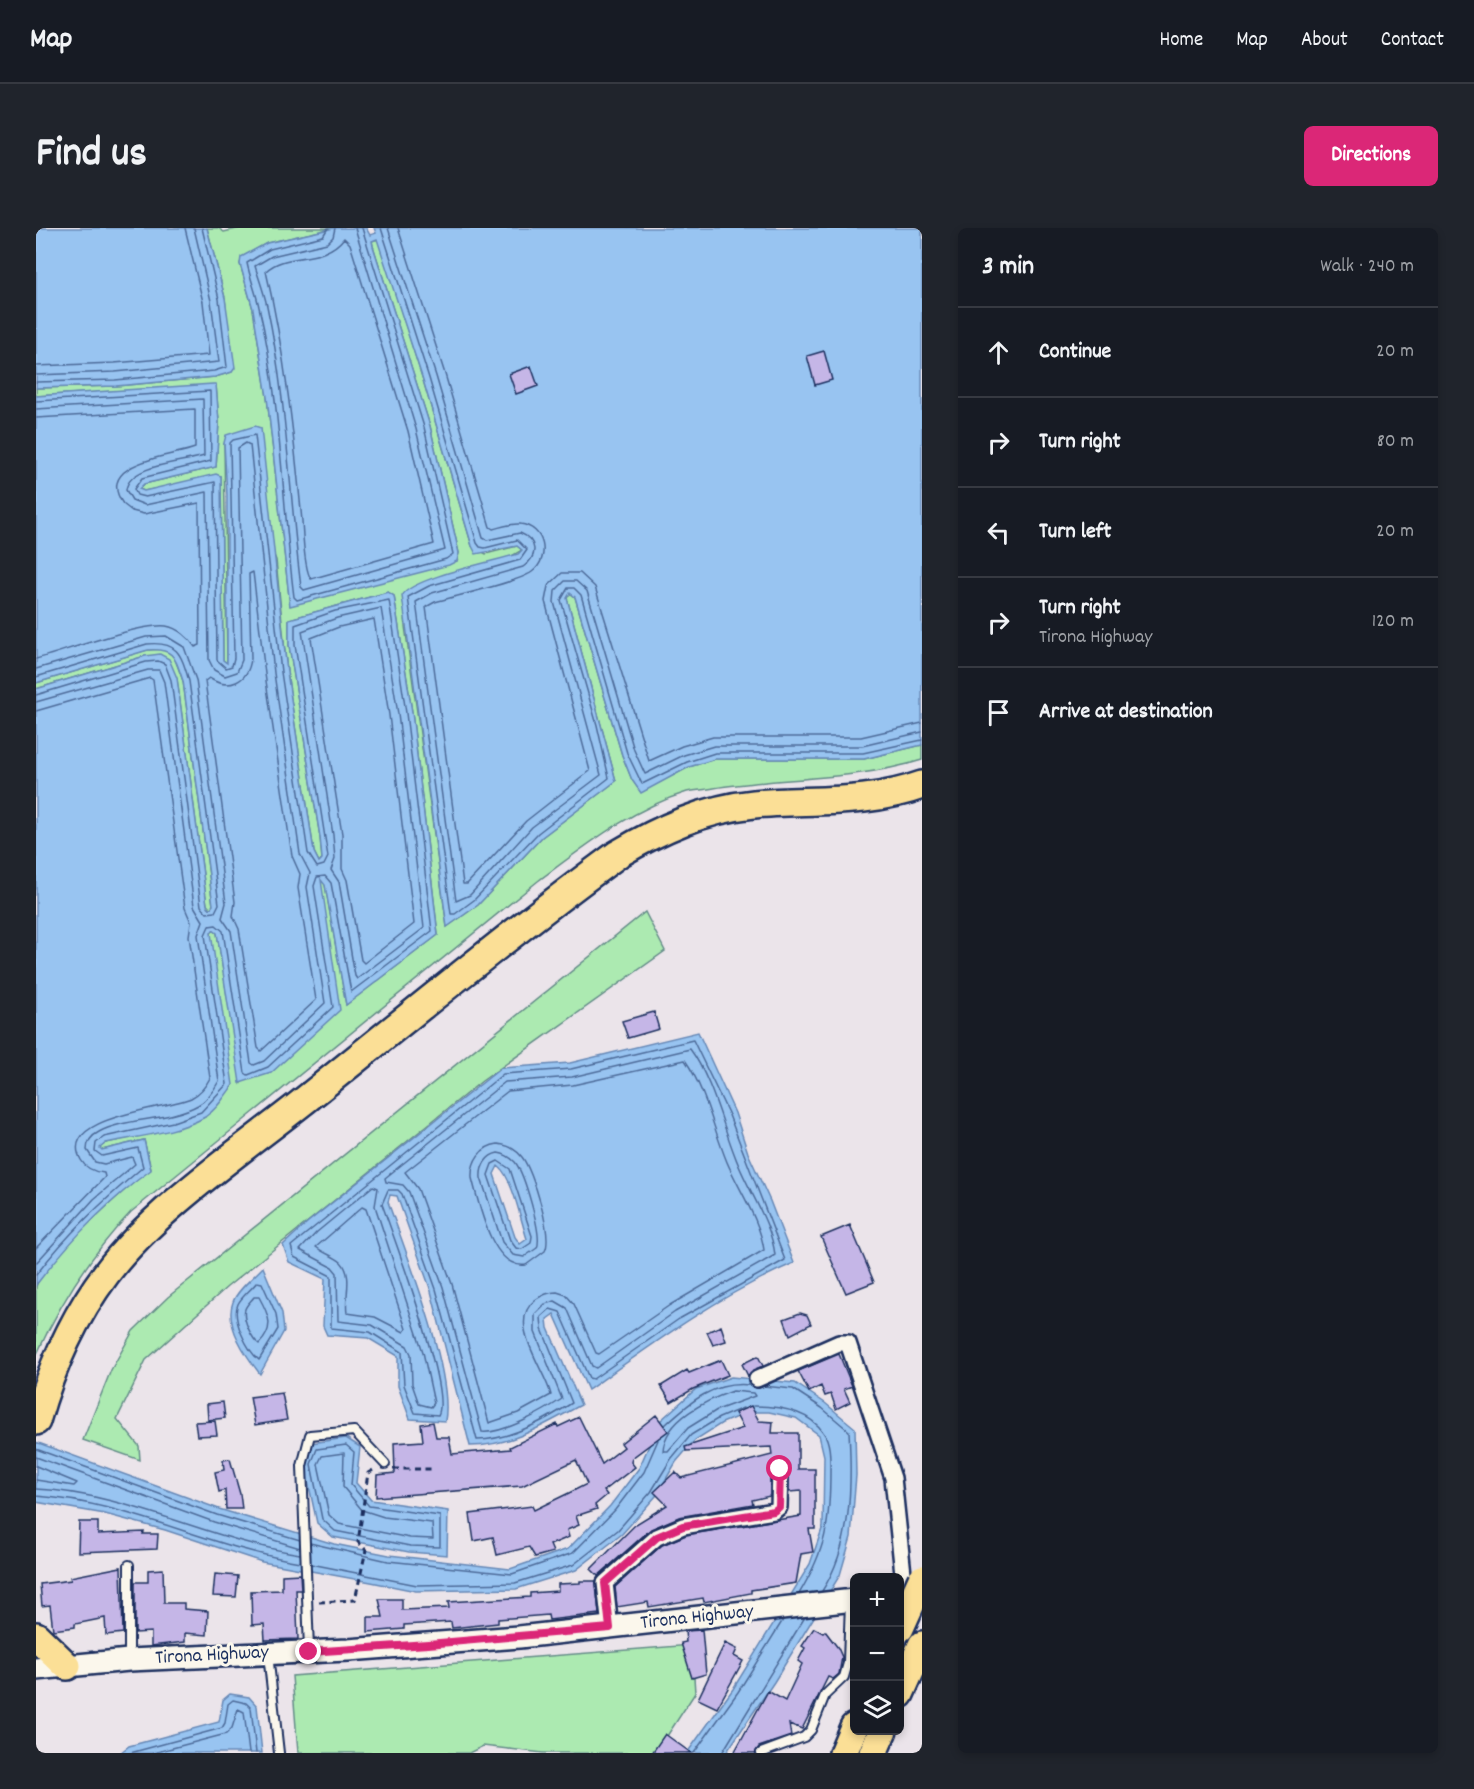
<!DOCTYPE html>
<meta charset="utf-8">
<style>
body{margin:0;font-family:Dekko,sans-serif;background:#20242c;color:#f1f3f6}
.controls{position:absolute;right:18px;bottom:18px;display:grid;overflow:hidden;border-radius:9px;box-shadow:0 3px 9px #0003}
.controls button{width:54px;height:54px;display:grid;place-items:center;padding:0;border:0;border-bottom:2px solid #363941;background:#171b24;color:#f1f3f6;font:30px sans-serif}
.stop{position:absolute;width:18px;height:18px;margin:-14px;border:4px solid #db2777;border-radius:50%;background:#fff}
.stop.end{background:#db2777;border-color:#fff;box-shadow:0 2px 6px #0008}
.list{margin:0;padding:0;list-style:none}
h2{display:flex;justify-content:space-between;align-items:center;height:78px;margin:0;padding:0 24px;font-size:26px}
h2 small{font-size:20px;font-weight:400;color:#9ea1a6}
.list li{display:grid;grid-template-columns:39px 1fr auto;gap:18px;align-items:center;box-sizing:border-box;height:90px;padding:0 24px;border-top:2px solid #363941}
.list b{display:block;font-size:22px;white-space:nowrap}
.list p{margin:0;font-size:20px;white-space:nowrap;color:#9ea1a6}
.list em{font-size:20px;font-style:normal;color:#9ea1a6}
.icon{flex:none;width:33px;height:33px;fill:none;stroke:currentColor;stroke-width:2;stroke-linecap:round;stroke-linejoin:round}
.map{position:relative;flex:none;width:886px;height:1525px;overflow:hidden;border-radius:9px}
header{display:flex;align-items:center;gap:36px;box-sizing:border-box;height:84px;padding:0 30px;background:#171b24;border-bottom:2px solid #363941}
header strong{font-size:28px}
nav{display:flex;gap:33px;margin-inline-start:auto;font-size:21px}
.intro{display:flex;align-items:center;justify-content:space-between;box-sizing:border-box;height:144px;padding:0 36px}
h1{margin:0;font-size:42px}
.button{padding:15px 27px;border-radius:9px;background:#db2777;color:#fff;font-size:21px;font-weight:700}
main{display:flex;gap:36px;padding:0 36px}
aside{flex:1;background:#171b24;border-radius:9px;box-shadow:0 3px 9px #0003}
.map>svg:first-child{display:block}
.green{fill:#aceab1;stroke:#648c88;stroke-width:1.5}
.water{fill:#98c4f1;stroke:#6688b6;stroke-width:1.5;fill-rule:evenodd}
.lines{fill:none;stroke-linecap:round;stroke-linejoin:round}
.shore{stroke:#4d6b99;stroke-width:1.5}
.building{fill:#c5b6e7;stroke:#1b2f5e;stroke-width:1.5}
.service-casing{stroke:#1b2f5e;stroke-width:12}
.minor-casing{stroke:#1b2f5e;stroke-width:20}
.secondary-casing{stroke:#1b2f5e;stroke-width:26}
.motorway-casing{stroke:#1b2f5e;stroke-width:32}
.path{stroke:#1b2f5e;stroke-width:3;stroke-dasharray:6 4.5;stroke-linecap:butt}
.service{stroke:#fbf7ec;stroke-width:8}
.minor{stroke:#fbf7ec;stroke-width:15}
.secondary{stroke:#fbf7ec;stroke-width:21}
.motorway{stroke:#fbdf96;stroke-width:27}
.motorway-bridge-casing{stroke:#1b2f5e;stroke-width:32;stroke-linecap:butt}
.motorway-bridge{stroke:#fbdf96;stroke-width:27}
.route{stroke:#db2777;stroke-width:8}
.labels{text-anchor:middle;dominant-baseline:central;stroke-width:6;stroke-linejoin:round;paint-order:stroke}
.street-label{font-size:20px;fill:#1b2f5e;stroke:#fbf7ec}
</style>
<header>
<strong>Map</strong>
<nav><a>Home</a><a>Map</a><a>About</a><a>Contact</a></nav>
</header>
<div class="intro"><h1>Find us</h1><a class="button">Directions</a></div>
<main>
<div class="map">
<svg width="886" height="1525" viewBox="0 0 886 1525">
<rect width="100%" height="100%" fill="#ebe4ea"/>
<filter id="ink" filterUnits="userSpaceOnUse"><feTurbulence type="fractalNoise" baseFrequency=".0167" numOctaves="2"/><feDisplacementMap in="SourceGraphic" scale="12" xChannelSelector="R" yChannelSelector="G"/><feConvolveMatrix kernelMatrix="1 2 1 2 8 2 1 2 1" color-interpolation-filters="sRGB"/></filter>
<g filter="url(#ink)">
<path class="green" d="M171,0H182L188,4L205,0H298L231,15L206,29L204,36L217,81L231,169L254,377L421,333L423,325L394,198L337,18L336,13L342,11L387,152L436,318L450,326L481,318L486,322L368,391L411,699L442,677L506,609L580,553L531,370L534,365L539,369L586,527L596,552L605,564L653,539L679,531H828L886,517V532C818,553 747,549 678,560C669,562 659,562 651,564C595,581 548,619 502,653L95,984C55,1026 24,1075 0,1128C0,1106 0,1080 0,1059C5,1035 92,958 115,941L108,912L66,922L63,920L70,915L139,900L169,889L175,705L178,702L181,705L205,855L286,651L289,656L310,777L402,707L376,484L358,368L352,364L253,391V417L284,609L286,631L283,634L278,624L251,444L240,332L188,215L191,436L187,432L185,248L108,263L103,261L108,256L180,239L183,194L180,157L0,168V160L80,158L179,149L196,144L189,70Z
M127,421L138,428L147,453L177,677L175,681L171,677L141,451L109,428L0,461V455L111,422Z
M609,684L629,723L446,853L191,1059L110,1132L81,1191L103,1218L104,1232L47,1212L75,1142L97,1103L132,1069Z
M656,1417L659,1465L620,1525H507L447,1518L433,1525H262L256,1448Z"/>
<path class="water" d="M0,0H171L189,70L199,140L196,144L179,149L80,158L0,160Z
M298,0H330L334,7L340,5L338,0H886V517L828,531H679L653,539L605,565L596,552L586,527L539,369L534,365L531,370L580,553L506,609L442,677L411,699L366,368C375,350 460,333 482,326L486,322L481,318L440,326L436,318L387,152L341,11L336,13L337,18L394,198L423,325L421,333L413,337L254,378L231,169L217,81L204,36L205,29L231,15Z
M177,156H180L183,194L180,239L108,256L103,261L108,263L180,246L185,248L187,432L191,435V267L188,215L190,207L219,198L225,200L251,444L278,624L283,634L286,631L284,609L253,417V391L352,364L358,368L376,484L402,707L310,777L289,657L285,652L304,782L235,845L204,855L181,705L177,702L175,705L197,857C189,868 181,881 169,889C144,904 99,909 70,915L64,920L66,922L108,912L115,942C70,974 33,1014 0,1057V461L109,428L124,426L133,431L141,450L171,677L174,681L177,677L147,453C139,430 139,420 112,422L0,455V168Z
M662,804L699,885L712,925L734,973L758,1035C683,1067 618,1115 552,1162L518,1086L511,1091L512,1100L545,1177C509,1196 476,1218 434,1218L395,1063L361,968L354,967L352,974C370,1025 418,1144 409,1193L374,1191L362,1158V1128L332,1110L291,1107L287,1098L289,1051L253,1034L247,1017L272,994L465,840L534,835ZM462,938C476,948 485,993 491,1011L484,1016L479,1009L458,946Z
M227,1039L246,1085L248,1103L224,1146C211,1129 188,1097 197,1074C201,1062 218,1049 227,1039Z
M695,1149L759,1155L789,1175L819,1200L820,1247L815,1309L804,1347L738,1454L690,1525H651L697,1461L774,1336L787,1298L788,1228L783,1207L760,1190L733,1184H713L686,1195L659,1212L640,1234L620,1268L586,1306L540,1342L480,1361L380,1363L335,1354L226,1334L129,1302L69,1286L0,1274V1214L183,1281L298,1316L353,1327L474,1341L532,1321L574,1278L603,1240L624,1193L660,1161Z
M310,1210L324,1219L320,1255L335,1272L412,1283L411,1327L373,1324L297,1309L281,1295L268,1235L275,1215Z
M194,1466L213,1469L221,1478L226,1525H84L93,1518L183,1494L187,1472Z"/>
<g class="lines">
<path class="shore" d="M292,0L287,8L234,21L211,35C214,50 220,64 223,79C245,171 246,274 258,369L261,372L410,331L417,326L388,199L326,0
M299,0L297,9L291,15L236,28L219,38C223,51 228,64 231,78C251,170 253,266 265,359L268,362L409,322L380,201L319,0
M345,0L393,150L441,315L444,319L449,320L481,312L491,322L484,332L393,358L372,369L415,686H419L438,672L502,605L573,550L561,497L525,372L532,360H538L545,367L591,525L606,556L651,534L679,525H827L886,512
M352,0L400,148L447,310L451,312L484,305C501,312 503,328 487,339L396,365L380,374L420,673L434,667L496,599L565,547L518,374L519,363L529,353H540L551,363L598,522L609,546L648,527L678,518H826L886,504
M362,0L409,146L454,299L457,301C465,299 475,295 484,296C509,299 515,330 496,344C483,354 419,368 399,374L390,379L427,656H431L490,593L554,543L509,373L512,358L526,345H544L559,359L613,533L646,518L677,509H825L886,495
M308,10L314,16L372,203L398,316L275,351C268,342 267,306 266,293C258,208 249,125 230,43C251,23 287,37 308,10Z
M0,138L78,135L173,127L167,74L149,0
M0,147L79,144L183,134L175,73L158,0
M0,154L79,152L178,143L191,139L183,71L166,0
M0,173L174,163L175,233L106,250L98,261L101,267L109,269L179,254L181,432L190,440L196,438L198,430L194,215L197,212L219,207L245,444L272,625L281,639L288,637L292,629L259,417V397L299,383L353,372L370,485L396,703L315,764L295,655L289,648L281,649L278,658L297,779L232,839L212,847L209,845L187,703L180,697L173,698L169,707L191,856L165,884L137,894L68,909L60,915L59,923L66,928L102,920L107,939C68,972 31,1006 0,1047
M0,181L167,171L168,228C147,235 93,236 90,262L96,272L109,277L171,264L173,432L178,442L189,448L201,444L206,432L202,220L210,215L214,217L238,445L264,626L274,645L271,659L289,775L228,833L218,837L215,835L195,703L186,690L190,675L160,452L148,419L130,408L110,409L0,441
M0,190L159,181V220C136,229 58,233 87,276L96,283L108,286L163,275L164,417L159,419C153,410 142,400 130,398C104,395 29,423 0,431
M217,344L229,446L256,628L264,646L262,660L280,772L225,823L222,820L203,701L197,688L199,674L169,453L173,450C193,463 212,454 215,431L213,346Z
M345,380L362,486L388,700L321,751L319,748L303,654L295,642L299,631L297,607L266,403L301,390Z
M338,391L353,487L378,696L328,735L325,732L311,652L306,641V606L275,410L303,399Z
M0,449L111,416C142,413 145,426 153,453L183,676L179,684L171,685L165,678L135,452L129,436L122,433L110,434L0,467
M0,474L112,442H123L128,454L158,678L167,693L162,707L183,853C178,862 171,872 162,877C134,893 88,890 63,904C55,908 51,914 51,922L59,934L68,936L96,929L99,936L58,971L0,1035
M0,483L114,450L117,452L149,680L155,694L153,708L174,850C170,858 163,866 155,870C131,881 20,888 45,932C50,941 58,944 68,945L69,949L0,1020
M657,812L693,887L749,1032L643,1091L557,1151L553,1150L524,1084L514,1081L505,1089L506,1101L536,1175C510,1192 473,1212 441,1212L400,1061L366,966L362,962H352L346,976C357,1007 416,1164 402,1187L379,1185L368,1157L366,1124L334,1104L295,1100V1048L258,1029L255,1018L467,846L535,841Z
M654,821C675,849 686,895 699,928C711,961 735,993 739,1027L639,1084L560,1140L556,1138L531,1080L519,1073L509,1076L499,1086V1104L526,1171C508,1183 468,1206 446,1204L407,1059L373,964L367,957L350,954L349,950L469,854L536,849Z
M649,832C670,862 677,900 691,934C703,962 724,992 728,1022L634,1077L563,1126L560,1125L538,1076L530,1067L521,1064C512,1064 506,1067 499,1072C470,1095 509,1141 515,1167L482,1185L453,1195L416,1056L382,961L369,944L472,863L537,857Z
M462,916C472,917 480,921 486,929C497,943 517,1008 509,1023L490,1037C456,1042 443,976 436,950C435,933 445,918 462,916Z
M462,925C469,926 474,929 479,934C488,945 507,1008 501,1020L488,1029L477,1027L466,1014L445,950C444,938 451,927 462,925Z
M462,933L474,941L496,1008L495,1015L486,1021L480,1020L474,1012L452,947L456,936Z
M337,958L342,960L339,978L387,1124L398,1175L395,1179L383,1176L376,1156L375,1126L371,1118L336,1097L302,1093L301,1045L296,1039L264,1022L281,1004Z
M326,979L330,981L370,1101L368,1104L339,1089L311,1085C308,1069 318,1048 305,1034C298,1028 287,1025 280,1019Z
M221,1054L226,1055L240,1086L242,1101L223,1132C212,1123 195,1091 202,1076C206,1068 216,1061 221,1054Z
M218,1069H223C233,1087 239,1100 223,1116C216,1111 206,1091 209,1081C211,1076 215,1073 218,1069Z
M727,1158L757,1161L786,1180L813,1203C816,1257 816,1317 786,1363
M697,1163L717,1165L719,1168L681,1182L652,1200L632,1223H627C629,1191 671,1172 697,1163Z
M717,1178C741,1178 772,1182 787,1204C795,1214 794,1232 794,1244C794,1296 790,1321 763,1366
M629,1197C655,1173 678,1153 714,1157
M310,1217L318,1224L315,1257L333,1278L404,1288V1319L374,1318L299,1303L286,1291L275,1236L281,1221Z
M0,1221L181,1287L264,1312
M308,1225L307,1259L326,1282L348,1289L396,1295L397,1311L374,1310L303,1296L293,1287L282,1236L286,1228Z
M0,1229L178,1294L264,1320
M0,1238L41,1255L38,1258L0,1252
M0,1261C92,1265 175,1313 264,1326
M0,1268C92,1274 175,1320 264,1334
M274,1315L352,1333L476,1346L537,1325L579,1282L608,1244L622,1212
M275,1336L381,1357L479,1355L537,1337L582,1302L615,1264L635,1231L655,1207L683,1190L707,1180
M94,1525L186,1500L189,1495L192,1476L197,1472L210,1475L215,1480L220,1525
M117,1525L190,1506L196,1500L202,1481L208,1484L213,1525
M658,1525L702,1464L747,1392
M686,1525L769,1389"/>
</g>
<path class="building" d="M788,123L796,152L779,157L771,128Z
M495,138L502,158L480,166L473,146Z
M618,784L623,801L592,810L586,793Z
M814,997L838,1054L810,1065L785,1009Z
M764,1085L771,1087L775,1096L754,1107L748,1091Z
M685,1098L690,1113L677,1117L671,1104Z
M803,1126L816,1158L808,1161L814,1174L800,1181L795,1166L789,1168L785,1158L773,1164L762,1143Z
M722,1128L727,1138L717,1142L712,1148L706,1136Z
M685,1132L692,1147L657,1161L635,1174L625,1158L651,1142L653,1145Z
M246,1165L251,1192L219,1197L214,1169Z
M187,1174L189,1190L172,1192L171,1176Z
M715,1178L723,1193L737,1194L736,1205H762V1241H779V1301H773L777,1324L765,1326L760,1355L715,1362V1365L668,1374L667,1370L613,1379L612,1374L581,1379L579,1359L626,1317L650,1307L765,1288V1263L753,1264V1237L749,1232H740L734,1240V1268L716,1272L717,1276L643,1289L615,1301L562,1348L555,1341L600,1296L631,1277L618,1264L639,1244L645,1250L736,1227L735,1219L650,1223L649,1219L707,1200L699,1185Z
M620,1187L632,1203L596,1230L595,1234L599,1239L568,1263L571,1267L559,1277L561,1281L540,1288L543,1297L531,1302L533,1309L514,1317L517,1324L499,1329L493,1319L461,1327L457,1309L438,1313L434,1286L496,1278L498,1282L535,1264L551,1256L540,1232L486,1258L340,1269L341,1247L359,1245L358,1215L387,1213L385,1196L397,1194L400,1209H413L416,1226L475,1221L474,1219L521,1196L522,1199L543,1189L566,1236L588,1219L585,1215Z
M179,1193L181,1207L161,1208L159,1194Z
M194,1231L204,1266L206,1281H190L189,1262L183,1264L179,1244L188,1242L187,1232Z
M43,1294H62V1306L108,1304L107,1306H122L121,1321L42,1324Z
M85,1339L87,1405L70,1407L69,1390L39,1396V1399L17,1402L14,1377L6,1378L4,1356L35,1352L34,1349Z
M127,1341L128,1375H148V1381L172,1383L171,1407L149,1405V1414L115,1418V1404L99,1405V1354H112V1342Z
M179,1346L202,1348L200,1369L177,1368Z
M264,1346L265,1362H260L262,1411L229,1412L228,1396L216,1397L215,1363L246,1362V1347Z
M544,1353H560L563,1386L513,1392L512,1387L462,1391V1395L416,1400L415,1394L368,1397V1401L332,1404V1389H347L343,1371H366V1382L413,1380L412,1374L494,1369V1365L522,1363V1356L544,1355Z
M778,1400L787,1405L789,1403L802,1420L806,1429L803,1446L797,1451L792,1449L766,1501L753,1496L755,1508L723,1519L719,1525H698L732,1463L749,1473L766,1436L762,1433L769,1420L766,1418Z
M666,1402L670,1446L656,1450L645,1415L650,1414L649,1403Z
M689,1415L701,1421L698,1428L707,1433L681,1480L662,1471Z
M629,1506L655,1525H616Z"/>
<g class="lines">
<g class="service-casing">
<path id="service" d="M93,1337V1430
M273,1421L266,1238L274,1207L318,1203L349,1236
M232,1426L243,1525
M725,1525L768,1509L775,1502L789,1467L808,1449L812,1435L814,1374"/>
</g>
<g class="minor-casing">
<path id="minor" d="M721,1151L803,1115H812L857,1250L869,1365
M574,1400L569,1355L621,1309L647,1298L738,1283L743,1279L744,1241"/>
</g>
<g class="secondary-casing">
<path id="secondary" d="M0,1441L93,1432L312,1422L483,1409L818,1372"/>
</g>
<g class="motorway-casing">
<path id="motorway" d="M0,1193C15,1140 37,1090 70,1046C116,984 202,925 264,876C369,792 473,706 582,626C624,601 668,581 718,576C775,571 831,577 886,557
M0,1408L31,1438
M864,1466L886,1417
M807,1525L818,1499
M837,1525L847,1502"/>
</g>
<path class="path" d="M357,1241H397
M283,1374L319,1372L330,1322L322,1314L332,1245L339,1241"/>
<use href="#service" class="service"/>
<use href="#minor" class="minor"/>
<use href="#secondary" class="secondary"/>
<use href="#motorway" class="motorway"/>
<g class="motorway-bridge-casing">
<path id="motorway-bridge" d="M864,1400L886,1351"/>
</g>
<use href="#motorway-bridge" class="motorway-bridge"/>
</g>
</g>
<g class="lines" filter="url(#ink)">
<path class="route" d="M273,1424L392,1416L574,1400L569,1355L621,1309L647,1298L738,1283L743,1279L744,1241"/>
</g>
<g class="labels">
<g class="street-label">
<text transform="translate(661 1390) rotate(-6)">Tirona Highway</text>
<text transform="translate(176 1428) rotate(-3)">Tirona Highway</text>
</g>
</g>
</svg>
<div class="controls">
<button>+</button>
<button>−</button>
<button><svg class="icon" aria-label="layers" viewBox="0 0 24 24"><path d="M12 4l9 5-9 5-9-5zM3 14l9 5 9-5"/></svg></button>
</div>
<div class="stop" style="left:744px;top:1241px"></div>
<div class="stop end" style="left:273px;top:1424px"></div>
</div>
<aside>
<h2>3 min<small>Walk · 240 m</small></h2>
<ul class="list">
<li><svg class="icon" aria-label="ahead" viewBox="0 0 24 24"><path d="M12 20V5M6 11l6-6 6 6"/></svg><div><b>Continue</b></div><em>20 m</em></li>
<li><svg class="icon" aria-label="right" viewBox="0 0 24 24"><path d="M7 20v-9h11M14 6l5 5-5 5"/></svg><div><b>Turn right</b></div><em>80 m</em></li>
<li><svg class="icon" aria-label="left" viewBox="0 0 24 24"><path d="M17 20v-9H6M10 6l-5 5 5 5"/></svg><div><b>Turn left</b></div><em>20 m</em></li>
<li><svg class="icon" aria-label="right" viewBox="0 0 24 24"><path d="M7 20v-9h11M14 6l5 5-5 5"/></svg><div><b>Turn right</b><p>Tirona Highway</p></div><em>120 m</em></li>
<li><svg class="icon" aria-label="arrive" viewBox="0 0 24 24"><path d="M6 21V4h12l-3 4 3 4H6"/></svg><div><b>Arrive at destination</b></div></li>
</ul>
</aside>
</main>
